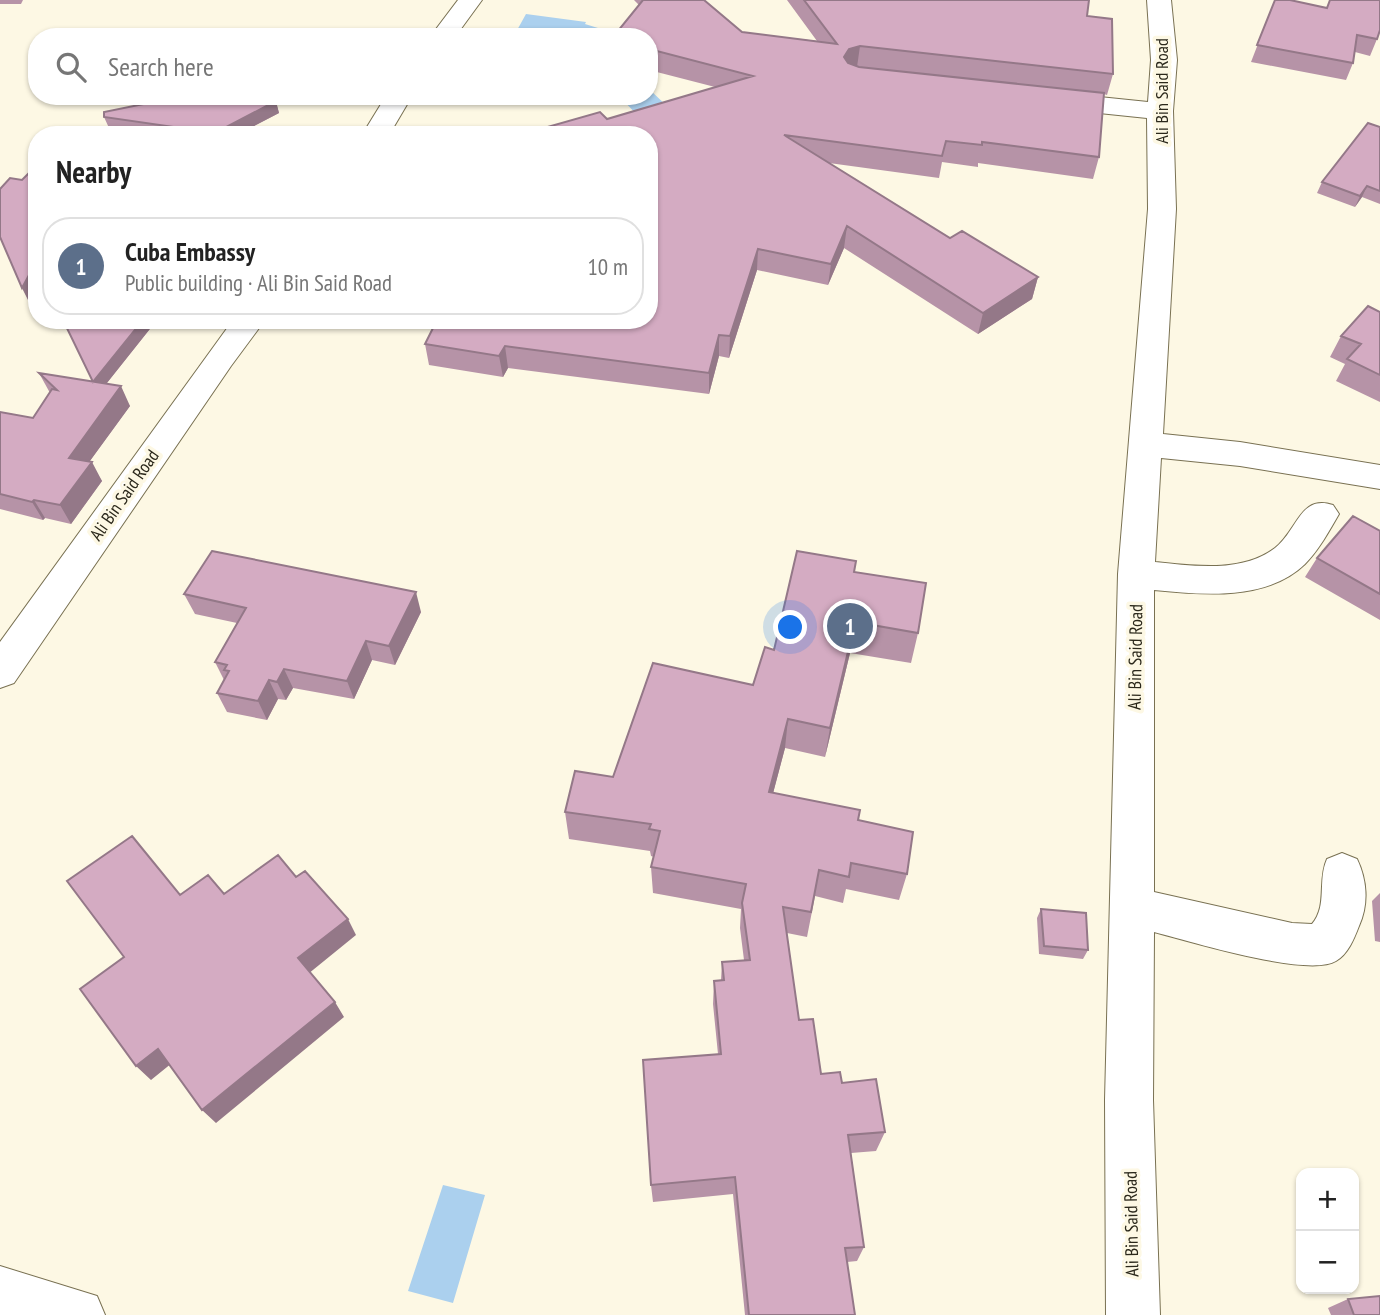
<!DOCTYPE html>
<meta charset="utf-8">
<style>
body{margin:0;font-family:"PT Sans Narrow",sans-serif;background:#f2f2f2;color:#222}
.controls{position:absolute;right:21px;bottom:21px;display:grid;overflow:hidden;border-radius:14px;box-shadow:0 2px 5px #0004}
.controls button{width:63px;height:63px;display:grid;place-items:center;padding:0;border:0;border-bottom:2px solid #e0e0e0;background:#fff;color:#222;font:35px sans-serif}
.you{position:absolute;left:791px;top:628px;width:24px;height:24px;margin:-18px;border:5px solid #fff;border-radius:50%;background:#1a73e8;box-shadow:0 0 0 10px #1a73e833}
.badge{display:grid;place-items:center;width:46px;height:46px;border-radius:50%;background:#96156e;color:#fff;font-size:23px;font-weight:700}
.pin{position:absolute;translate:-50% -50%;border:4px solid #fff;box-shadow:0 2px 7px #0006}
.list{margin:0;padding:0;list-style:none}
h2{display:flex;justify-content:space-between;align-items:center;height:91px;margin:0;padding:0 28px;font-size:30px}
h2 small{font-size:23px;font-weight:400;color:#767676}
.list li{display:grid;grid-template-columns:46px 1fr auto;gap:21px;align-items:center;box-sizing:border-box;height:98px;margin:0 14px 14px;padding:0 14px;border:2px solid #e0e0e0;border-radius:28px}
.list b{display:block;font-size:26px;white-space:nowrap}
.list p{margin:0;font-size:23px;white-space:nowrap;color:#767676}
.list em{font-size:23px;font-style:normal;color:#767676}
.icon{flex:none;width:38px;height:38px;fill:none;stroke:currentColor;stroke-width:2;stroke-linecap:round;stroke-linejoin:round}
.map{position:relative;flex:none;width:1380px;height:1315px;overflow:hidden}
.search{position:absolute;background:#fff;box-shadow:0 2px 5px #0004;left:28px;top:28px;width:630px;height:77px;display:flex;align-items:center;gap:18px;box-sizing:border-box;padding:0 24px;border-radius:28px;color:#767676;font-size:26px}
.panel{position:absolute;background:#fff;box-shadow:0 2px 5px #0004;left:28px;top:126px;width:630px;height:203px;border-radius:28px}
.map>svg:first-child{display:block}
.water{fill:#abd0ee}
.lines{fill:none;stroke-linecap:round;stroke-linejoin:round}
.minor-casing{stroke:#797152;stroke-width:2}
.minor{fill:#fff;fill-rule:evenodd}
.wall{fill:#b693a7}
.shaded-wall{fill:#947888}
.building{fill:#d4abc2;stroke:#947888;stroke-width:2}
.labels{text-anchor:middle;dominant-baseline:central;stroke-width:7;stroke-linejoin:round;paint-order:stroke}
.street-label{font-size:18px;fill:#2b281b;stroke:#fdf8e4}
</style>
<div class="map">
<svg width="1380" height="1315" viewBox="0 0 1380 1315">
<rect width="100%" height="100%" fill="#fdf8e4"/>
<path class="water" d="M526,14L586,22L585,24L598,28L600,32L594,37H555L516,32Z
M649,89L670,109L640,118L619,96H649Z
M443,1185L485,1195L453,1303L408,1291Z"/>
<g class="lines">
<g class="minor-casing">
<path id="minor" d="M458,0H482L455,37H430Z
M1147,0H1171L1177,60L1173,111L1176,209L1163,434L1240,442L1380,465V489L1240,466L1161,458L1155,562C1194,566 1242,573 1275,548C1298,530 1300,494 1333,505L1339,514C1329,531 1319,550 1305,564C1267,601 1203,595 1154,590V892L1292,923L1312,924C1328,905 1317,881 1327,859L1342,853L1357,859C1367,880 1369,904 1359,926C1354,939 1348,954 1336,961C1308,978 1189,941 1154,932L1153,1100L1160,1315H1106L1105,1100L1118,574L1148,209L1147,118L1051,108L1042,106L1038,100L1042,94L1051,92L1148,102L1151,60Z
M386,96H412L389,135H362Z
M233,320H265L231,366L14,683L0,688V642Z
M0,1266L97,1296L105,1315H0Z"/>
</g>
<use href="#minor" class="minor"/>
</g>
<path class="wall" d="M0,0H23L21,4H0Z
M634,0H704L742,32L817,41L787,0H1089L1087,16L1113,74L1107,95L1104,94L1099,157L1093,179L978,163V167L942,162L939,178L829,163L950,238L1038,277L1032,299L978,334L844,248L828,285L757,270L729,358L719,356L709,394L508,368L503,377L429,365L425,344L649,320V135L523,134L607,119L715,87L649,70V37L639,5Z
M1275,0L1377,39L1370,56L1355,52L1353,63L1346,80L1251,62Z
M274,96L279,113L237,135H152L109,128L104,117Z
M1380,127V204L1362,197L1355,207L1317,193L1322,182Z
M1380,312V402L1336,381L1345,364L1330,357L1341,336Z
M63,320H157L106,384L130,406L89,462L102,481L71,524L45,518L43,520L0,509V412L33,418L50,393L39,373L93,382Z
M1380,531V620L1305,577L1317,558Z
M855,572L918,633L911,663L850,653L825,757L785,748L773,793L858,820L907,874L899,900L846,889L843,903L815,896L807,937L787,933L799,1020L821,1074L842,1083L885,1132L876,1151L851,1153L864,1247L857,1261L847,1262L855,1315H745L733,1194L653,1202L651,1185L718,1054L713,1004L714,981L721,980L722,962L744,960L740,928L741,909L653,893L651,867L654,857L651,856L650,851L569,839L565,812L613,777L753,685L774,650Z
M184,594L421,612L395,665L372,660L354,699L293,688L286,700L278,699L267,720L227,712L217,693L224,680L215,662L237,623L195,614Z
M1380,893V942L1375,941L1372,901Z
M1041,909L1088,950L1083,959L1039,954L1037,918Z
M1348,1299L1380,1315H1331L1328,1308Z"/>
<path class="shaded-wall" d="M860,46L857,67L847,71L844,57L849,49Z
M276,101L279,113L237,135H216L215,133Z
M1367,186L1362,197L1355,207L1360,196Z
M847,226L844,248L828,285L831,264Z
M758,249L757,270L729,358L730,336Z
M35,264L37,267V284L28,300L22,288Z
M1038,277L1032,299L978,334L983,313Z
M143,320H157L99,393L93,382Z
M719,335V356L709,394V373Z
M505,346L508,368L503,377L499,356Z
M121,386L130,406L79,476L69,458Z
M92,462L102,481L71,524L60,505Z
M34,500L45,518L43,520L32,502Z
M416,592L421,612L395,665L389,646Z
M855,622L850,653L825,757L830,728Z
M366,641L372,660L354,699L347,681Z
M284,669L293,688L286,700L277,682Z
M269,680L278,699L267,720L258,701Z
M788,719L785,748L766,820L769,792Z
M348,919L356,935L308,974L298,958Z
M335,1002L344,1017L216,1123L202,1110Z
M158,1049L172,1063L151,1080L136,1066Z"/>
<path class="building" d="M643,0H704L742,32L837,44L804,0H1089L1087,16L1112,19L1113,74L860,46L849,49L844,57L848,63L859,67L1104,93L1099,157L982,142V145L946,141L942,156L784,135L950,238L962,231L1038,277L983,313L847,226L831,264L758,249L730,336L719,335L709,373L505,346L499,356L425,344L437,320H649V135L523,134L600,112L607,119L753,76L649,49V37H613Z
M1275,0H1290L1327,8L1330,0H1380V30L1377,39L1357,35L1353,63L1257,45Z
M183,96H274L276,101L215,133L104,117V112Z
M1368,123L1380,127V191L1367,186L1360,196L1322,182Z
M37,165V267L35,264L22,288L0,237V189L10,178L22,180Z
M1368,306L1380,312V375L1347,359L1361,344L1341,336Z
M63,320H143L93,382Z
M39,373L121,386L69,458L92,462L60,505L34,500L32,502L0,494V412L33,418L52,389L57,390Z
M1353,516L1380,531V594L1317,558Z
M212,551L416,592L389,646L366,641L347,681L284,669L277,682L269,680L258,701L217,693L229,671L224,670L227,665L215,662L246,608L184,594Z
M797,551L856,561L854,572L926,583L918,633L855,622L830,728L788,719L769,792L860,810L858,820L913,832L907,874L851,863L849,877L819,870L811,912L783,907L799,1020L813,1019L821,1074L840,1072L842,1083L876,1079L885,1132L848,1135L864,1247L845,1248L855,1315H749L735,1177L651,1185L643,1060L721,1054L714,981L724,980L722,962L750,960L742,903L746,884L651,867L660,831L649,829L651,824L565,812L575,771L613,777L653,663L753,685L765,647L774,650Z
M132,836L180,895L208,875L224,894L278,855L296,877L305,871L348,919L298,958L335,1002L202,1110L158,1049L136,1066L80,989L124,957L67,881Z
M1041,909L1086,913L1088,950L1044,946Z
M1380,1296V1315H1354L1348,1299Z"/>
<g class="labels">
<g class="street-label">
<text transform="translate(1161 91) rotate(-90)">Ali Bin Said Road</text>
<text transform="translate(124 495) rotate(-55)">Ali Bin Said Road</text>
<text transform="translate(1135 657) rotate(-89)">Ali Bin Said Road</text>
<text transform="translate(1131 1224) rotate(-91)">Ali Bin Said Road</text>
</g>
</g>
</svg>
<div class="controls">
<button>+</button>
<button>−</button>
</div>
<div class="you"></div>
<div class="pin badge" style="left:850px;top:626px;background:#5c6f8a">1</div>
<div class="search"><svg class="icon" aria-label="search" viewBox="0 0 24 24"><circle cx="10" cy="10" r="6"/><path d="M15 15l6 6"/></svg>Search here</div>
<section class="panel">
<h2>Nearby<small></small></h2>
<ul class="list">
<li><span class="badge" style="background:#5c6f8a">1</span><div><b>Cuba Embassy</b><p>Public building · Ali Bin Said Road</p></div><em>10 m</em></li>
</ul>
</section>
</div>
